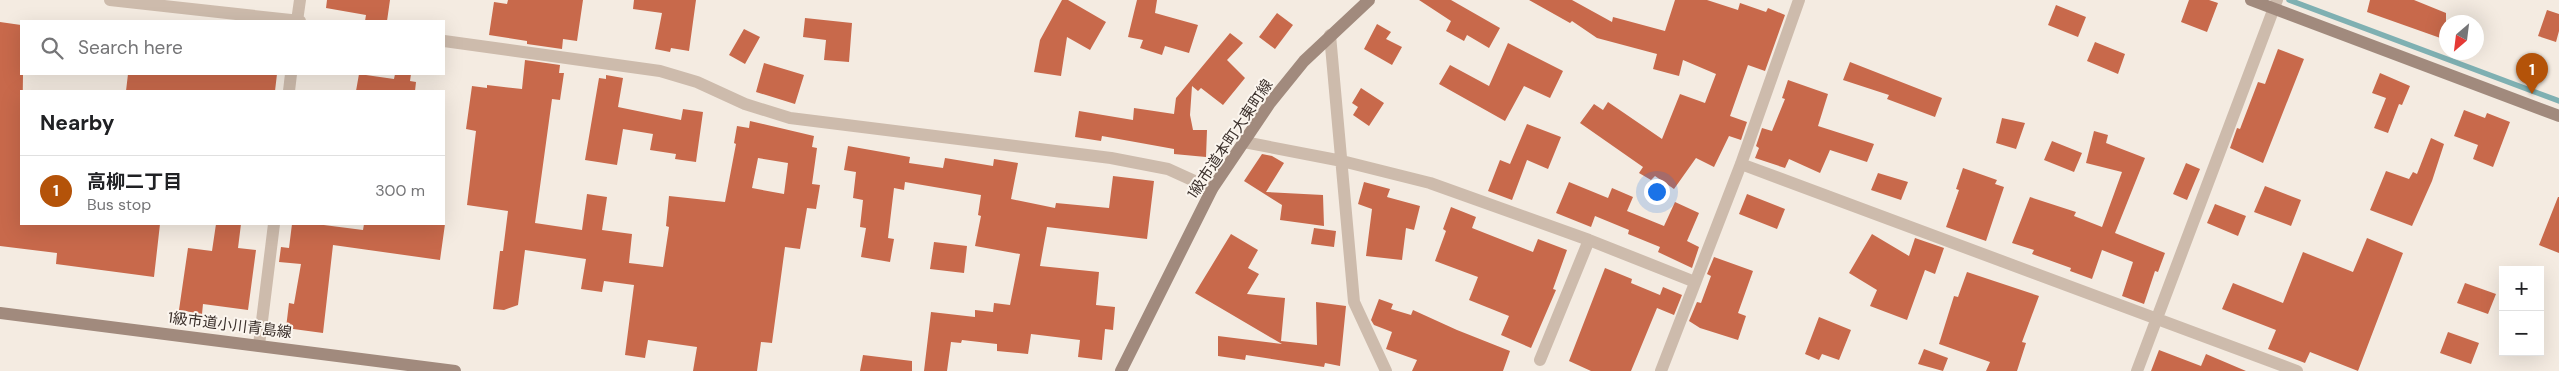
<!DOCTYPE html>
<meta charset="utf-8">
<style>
body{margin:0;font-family:"DM Sans","Noto Sans JP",sans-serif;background:#f2f2f2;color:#202124}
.controls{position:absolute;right:15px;bottom:15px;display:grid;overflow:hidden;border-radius:0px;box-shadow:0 5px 20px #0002}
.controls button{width:45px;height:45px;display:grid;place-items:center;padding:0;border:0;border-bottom:1px solid #e0e0e0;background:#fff;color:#202124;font:25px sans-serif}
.compass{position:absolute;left:2439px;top:15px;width:45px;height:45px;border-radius:50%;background:#fff;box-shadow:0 5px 20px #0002;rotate:208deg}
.you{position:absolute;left:1656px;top:191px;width:18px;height:18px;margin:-12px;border:4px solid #fff;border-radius:50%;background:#1a73e8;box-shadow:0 0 0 8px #1a73e833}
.badge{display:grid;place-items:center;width:32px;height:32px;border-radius:50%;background:#b45309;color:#fff;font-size:16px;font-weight:700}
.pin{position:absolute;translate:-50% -41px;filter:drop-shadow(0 1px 2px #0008)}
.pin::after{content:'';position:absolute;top:26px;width:18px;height:15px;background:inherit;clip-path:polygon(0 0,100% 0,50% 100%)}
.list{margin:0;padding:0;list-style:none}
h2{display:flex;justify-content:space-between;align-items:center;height:65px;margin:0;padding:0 20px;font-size:21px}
h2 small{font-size:16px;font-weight:400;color:#757577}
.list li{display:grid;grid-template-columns:32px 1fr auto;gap:15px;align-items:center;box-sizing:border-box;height:70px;padding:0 20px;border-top:1px solid #e0e0e0}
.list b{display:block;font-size:19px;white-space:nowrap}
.list p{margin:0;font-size:16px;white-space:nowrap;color:#757577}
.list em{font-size:16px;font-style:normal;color:#757577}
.icon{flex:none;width:28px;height:28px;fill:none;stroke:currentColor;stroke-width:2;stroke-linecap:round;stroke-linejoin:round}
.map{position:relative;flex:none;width:2559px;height:371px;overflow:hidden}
.search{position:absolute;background:#fff;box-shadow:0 5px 20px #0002;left:20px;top:20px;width:425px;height:55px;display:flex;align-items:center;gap:12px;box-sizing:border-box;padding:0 18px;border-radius:0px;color:#757577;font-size:19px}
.panel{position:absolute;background:#fff;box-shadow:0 5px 20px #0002;left:20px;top:90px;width:425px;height:135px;border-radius:0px}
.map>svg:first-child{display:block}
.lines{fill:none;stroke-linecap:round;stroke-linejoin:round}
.stream{stroke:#7fb0b2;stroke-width:5.5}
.building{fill:#c8694b;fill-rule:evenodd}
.street{stroke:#cdbbac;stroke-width:12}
.secondary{stroke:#a18a7d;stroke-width:12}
.labels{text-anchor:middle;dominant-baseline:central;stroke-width:4;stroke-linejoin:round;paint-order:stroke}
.street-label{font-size:15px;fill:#3b302b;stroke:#fbf5ee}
</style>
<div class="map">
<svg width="2559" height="371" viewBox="0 0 2559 371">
<rect width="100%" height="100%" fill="#f4ebe1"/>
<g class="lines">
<path class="stream" d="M2289,0L2559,101"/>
</g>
<path class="building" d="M327,0H390L387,21H365L366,15L326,8Z
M508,0H583L577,41L563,39L562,49L527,44V41L489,35L494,2L507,4Z
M634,0H696L689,51L671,48L670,52L655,49L662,13L633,9Z
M1062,0H1068L1106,22L1090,50L1067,37L1061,76L1034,72L1040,40Z
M1137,0H1157L1155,13L1198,25L1189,53L1165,46L1162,55L1140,48L1143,40L1128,37Z
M1419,0H1451L1500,28L1489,48L1467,35L1464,41L1446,31L1451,21Z
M1529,0H1572L1612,22L1613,17L1665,31L1675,0H1707L1738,10L1740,3L1766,12L1768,8L1785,15L1765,71L1748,65L1730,116L1747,122L1741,140L1729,136L1714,167L1696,158L1674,189L1655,176L1651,180L1639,173L1643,167L1580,123L1594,104L1603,110L1608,102L1662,139L1680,94L1705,103L1716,74L1683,60L1679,76L1653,69L1657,54L1597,38L1572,21L1570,23Z
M2189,0H2209L2218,3L2207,32L2181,22Z
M2370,0H2414L2446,13V40L2367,12Z
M2056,5L2086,17L2078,37L2048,25Z
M2547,10L2559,14V31L2556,42L2538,36Z
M1277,13L1293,25L1275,49L1259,37Z
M805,18L852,23L849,62L824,60L826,40L803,37Z
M0,22L21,25V74H23L21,224H160L154,277L56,264L57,253L0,246Z
M1377,24L1391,32L1386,39L1402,47L1392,65L1364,49Z
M744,29L760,37L745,64L729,55Z
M1230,33L1243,43L1227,60L1245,78L1223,105L1201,88L1198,91L1192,86L1190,115L1193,130H1207L1206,157L1174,154V149L1102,136L1101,141L1075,137L1079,111L1133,120L1134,108L1174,114L1176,98Z
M2095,42L2125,54L2118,74L2087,61Z
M1508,43L1563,71L1550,98L1524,86L1505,121L1439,84L1450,65L1489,86Z
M2278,49L2304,59L2263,163L2230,148L2237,128L2240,129L2258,82L2265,84Z
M525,60L560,65L559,73H564L560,100L552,99L535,223L582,230L587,194L607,197L602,230L632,234L629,263L663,267L669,227L666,226L669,196L725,202L736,144L734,143L737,126L749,128L750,121L814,136L812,147L817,148L812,184L820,185L816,209L807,208L800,249L785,247L772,343L761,342L757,371H693L697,347L648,340L645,358L625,355L634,285L604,281L602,292L581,289L586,259L525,250L518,305L504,310L493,309L500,251H503L508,211L467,205L476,131L466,129L472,86L487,88V85L522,89ZM758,158L788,163L784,194L752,188Z
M1850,62L1942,98L1935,117L1887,99L1889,95L1843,80Z
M764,63L804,75L795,104L756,92Z
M2380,73L2410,86L2402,105L2399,104L2388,133L2374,128L2386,98L2372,93Z
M128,74H277L275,91H126Z
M359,74L394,79L395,74H411L410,81L416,82L415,91H356Z
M606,75L623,78L618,107L681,120L683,109L703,112L696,162L675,159L676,154L650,150L653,134L623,129L617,165L585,160L599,78L606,79Z
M1788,80L1828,94L1818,126L1874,144L1867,162L1830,150L1820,173L1789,159L1785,168L1755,158L1759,148L1756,146L1762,128L1772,131L1785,99L1782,98Z
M1361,88L1384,103L1369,126L1353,115L1358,107L1352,103Z
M2464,110L2485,118L2487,113L2510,122L2493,167L2473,159L2478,145L2454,136Z
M2002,118L2025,123L2016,149L1996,143Z
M1527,124L1561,137L1548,169L1527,160L1512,200L1488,191L1500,160L1510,164Z
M2094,131L2108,135L2106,143L2145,158L2115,233L2165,253L2158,272L2155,271L2144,304L2122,296L2133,262L2102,250L2092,279L2070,271L2071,268L2032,254L2034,250L2012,243L2030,197L2076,212L2074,216L2102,227L2122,172L2086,163Z
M2431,138L2444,144L2432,181L2412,226L2370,210L2386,171L2409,179L2413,172L2417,174Z
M2052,141L2082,153L2074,172L2044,160Z
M848,146L910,157L909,163L943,168L945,158L993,166L994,159L1018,163L1011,199L1055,208L1056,203L1109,208L1113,176L1154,181L1147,239L1047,227L1040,266L1099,272L1096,305L1115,307L1113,330L1105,329L1102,360L1078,357L1080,340L1031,334L1028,354L997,351V344L962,340L961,343L951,342L947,371H924L931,312L975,317V310L993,312L994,303L1010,305L1020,254L975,246L981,216L978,215L981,195L905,182L904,190L894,188L888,238L894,239L890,262L861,257L866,228L860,227L863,200L853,198L856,172L844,170Z
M1262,154L1272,156L1284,163L1266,192L1323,195L1324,226L1280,220L1282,205L1244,181Z
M2186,163L2200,169L2187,200L2173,194Z
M1963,168L1997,180L1995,184L2004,187L1986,241L1946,227L1959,190L1956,189Z
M1878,173L1908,182L1901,200L1871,190Z
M1364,182L1390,189L1387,197L1420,206L1414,230L1406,228L1402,260L1366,256L1372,209L1358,204Z
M1569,182L1608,198L1612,188L1633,197L1627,211L1664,226L1675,202L1699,213L1687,241L1699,247L1692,268L1658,252L1660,247L1628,234L1629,230L1595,216L1591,227L1556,213Z
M2265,186L2301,200L2291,226L2254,212Z
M1747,194L1785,209L1777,229L1739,214Z
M2558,197H2559V253L2539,245Z
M2215,204L2246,216L2238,236L2207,223Z
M1451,207L1476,217L1472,228L1533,252L1538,239L1567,250L1553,289L1556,290L1531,348L1501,335L1509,316L1469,300L1478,277L1435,261L1446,231L1443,229Z
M216,224H241L238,248L256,250L248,310L203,304L202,314L179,310L188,248L212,251Z
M292,224H316L363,230L364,224H445L440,260L333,245L323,333L286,328L289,303L294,304L301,264L279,262L281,247L289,248Z
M1314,228L1336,231L1334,247L1311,244Z
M1231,234L1258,250L1248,268L1259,274L1247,294L1285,298L1281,341L1317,345L1316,302L1346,306L1340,366L1325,363L1324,367L1246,355L1245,360L1218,356V336L1282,344L1195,293Z
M1872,234L1909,256L1915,238L1944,248L1935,274L1925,270L1907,320L1870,306L1877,290L1849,273Z
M2367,238L2403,253L2358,371L2310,352L2305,363L2268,349L2276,330L2222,309L2233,283L2283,303L2303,252L2353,272Z
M934,242L967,246L964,273L930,269Z
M1714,257L1753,271L1738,313L1746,316L1738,340L1700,328L1689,321L1697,302L1701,303L1711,276L1707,274Z
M1605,268L1632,279L1631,283L1660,295L1663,287L1682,295L1674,315L1657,308L1631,371H1591L1569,361Z
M1967,272L2039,296L2022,342L2026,343L2017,371H1986L1990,362L1939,344L1954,296L1958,297Z
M2465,283L2496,294L2488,314L2457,303Z
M1379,299L1393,304L1391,309L1411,315L1413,310L1457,330L1510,351L1503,371H1412L1417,360L1386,349L1392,332L1374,325L1371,320Z
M1819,317L1851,330L1839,360L1822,354L1819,360L1805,354Z
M2448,332L2479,343L2471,364L2440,353Z
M1924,349L1948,358L1943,371L1918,364Z
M2159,350L2201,366L2206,354L2246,371H2151Z
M863,355L912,361V371H860Z"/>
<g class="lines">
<path class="street" d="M110,0L300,21
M297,21L300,0
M1330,35L1354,302L1386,371
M444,41L660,71L697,82L745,104L790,118L1111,158L1168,169L1212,189
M289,91L291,74
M1244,142L1342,161L1430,183L1589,240L1695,282
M1741,164L2297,371
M259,345L274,224
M1540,360L1589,240
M1661,371L1741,164L1799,0
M2137,371L2277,0"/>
<path class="secondary" d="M2251,0L2559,116
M0,313L455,371
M1121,371L1212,189L1270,103L1304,61L1369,0"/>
</g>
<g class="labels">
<g class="street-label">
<text transform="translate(1230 139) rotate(-56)">1級市道本町大東町線</text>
<text transform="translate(230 325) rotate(7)">1級市道小川青島線</text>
</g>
</g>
</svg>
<div class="controls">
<button>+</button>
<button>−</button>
</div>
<svg class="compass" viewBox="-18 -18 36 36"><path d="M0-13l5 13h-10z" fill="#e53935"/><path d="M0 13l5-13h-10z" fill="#757577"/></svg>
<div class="you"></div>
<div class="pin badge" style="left:2532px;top:94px">1</div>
<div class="search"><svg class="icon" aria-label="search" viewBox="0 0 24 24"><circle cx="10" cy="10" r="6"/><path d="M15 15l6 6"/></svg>Search here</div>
<section class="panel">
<h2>Nearby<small></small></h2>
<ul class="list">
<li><span class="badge">1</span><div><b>高柳二丁目</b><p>Bus stop</p></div><em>300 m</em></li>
</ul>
</section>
</div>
